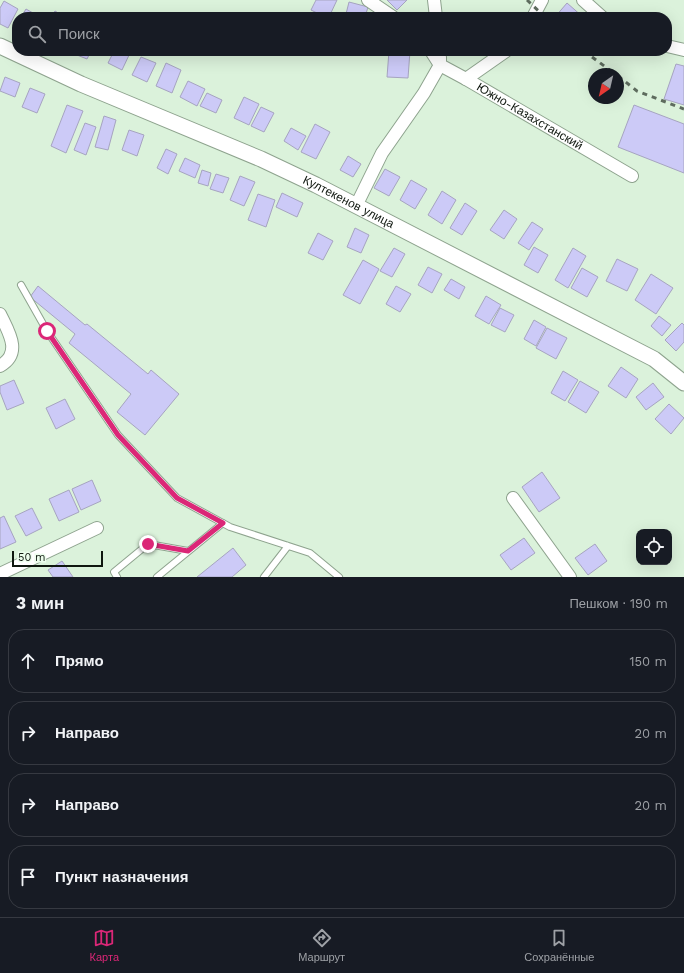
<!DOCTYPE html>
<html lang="ru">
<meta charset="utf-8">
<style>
body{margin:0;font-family:"Work Sans",sans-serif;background:#242831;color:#f1f3f6}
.controls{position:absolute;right:12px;bottom:12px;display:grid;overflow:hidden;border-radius:8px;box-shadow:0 4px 16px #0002}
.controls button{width:36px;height:36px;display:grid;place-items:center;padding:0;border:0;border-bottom:1px solid #363941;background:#171b24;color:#f1f3f6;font:20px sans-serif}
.compass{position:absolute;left:588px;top:68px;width:36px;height:36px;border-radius:50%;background:#171b24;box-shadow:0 4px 16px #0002;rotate:214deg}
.scale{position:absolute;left:12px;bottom:10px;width:91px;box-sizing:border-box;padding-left:4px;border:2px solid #0f170f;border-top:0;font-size:11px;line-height:14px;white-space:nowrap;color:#0f170f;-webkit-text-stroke:3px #ecfeec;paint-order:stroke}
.stop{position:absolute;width:12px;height:12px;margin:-9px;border:3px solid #db2777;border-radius:50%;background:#fff}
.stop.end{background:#db2777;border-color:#fff;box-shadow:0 1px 4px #0008}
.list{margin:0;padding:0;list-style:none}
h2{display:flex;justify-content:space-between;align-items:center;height:52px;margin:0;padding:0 16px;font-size:17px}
h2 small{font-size:13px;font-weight:400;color:#9ea1a6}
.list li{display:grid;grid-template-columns:26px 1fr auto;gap:12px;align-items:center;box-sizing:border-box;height:64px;margin:0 8px 8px;padding:0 8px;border:1px solid #363941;border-radius:16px}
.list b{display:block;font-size:15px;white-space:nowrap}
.list em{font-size:13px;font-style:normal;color:#9ea1a6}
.icon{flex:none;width:22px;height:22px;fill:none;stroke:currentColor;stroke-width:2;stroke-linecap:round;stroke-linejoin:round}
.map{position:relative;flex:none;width:684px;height:577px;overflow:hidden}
.search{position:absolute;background:#171b24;box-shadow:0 4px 16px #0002;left:12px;right:12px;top:12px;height:44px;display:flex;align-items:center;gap:10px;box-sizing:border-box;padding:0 14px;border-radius:16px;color:#9ea1a6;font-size:15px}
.sheet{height:340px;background:#171b24}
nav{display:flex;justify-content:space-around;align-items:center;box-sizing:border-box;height:56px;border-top:1px solid #363941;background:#171b24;font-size:11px;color:#9ea1a6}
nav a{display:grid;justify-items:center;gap:2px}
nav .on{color:#db2777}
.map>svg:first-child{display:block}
.building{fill:#cccaf7;stroke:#a6a4c0}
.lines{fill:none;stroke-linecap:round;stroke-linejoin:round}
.service-casing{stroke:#8ea38e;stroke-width:8}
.minor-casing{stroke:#8ea38e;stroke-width:14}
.tertiary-casing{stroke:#8ea38e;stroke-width:17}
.service{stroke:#fff;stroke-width:6}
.minor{stroke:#fff;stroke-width:12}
.tertiary{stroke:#fff;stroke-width:15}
.rail{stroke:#5e6c5e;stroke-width:3;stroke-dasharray:5 5;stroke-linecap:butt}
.route{stroke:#db2777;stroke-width:5}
.labels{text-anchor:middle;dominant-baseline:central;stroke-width:3;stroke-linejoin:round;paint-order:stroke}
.street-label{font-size:12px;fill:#0f170f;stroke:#ecfeec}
</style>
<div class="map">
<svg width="684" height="577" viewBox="0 0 684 577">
<rect width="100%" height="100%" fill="#dbf2db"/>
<path class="building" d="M316,0H337L329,17H325L311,10Z
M387,0H407L397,10Z
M4,1L18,9L8,28L0,24V8Z
M349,2L368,7L365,17H359L346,14Z
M567,3L583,17H555Z
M26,9L40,17H21Z
M55,11L65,17H51Z
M73,51H91L87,59L72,53Z
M114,51H126L130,53L122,70L108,63Z
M389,51H410L408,78L387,77Z
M141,57L156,63L147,82L132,75Z
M166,63L181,70L172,93L156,86Z
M676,64L684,66V105L664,99Z
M5,77L20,83L15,97L0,91Z
M188,81L205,89L197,106L180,97Z
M30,88L45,94L37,113L22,107Z
M207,93L222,100L216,113L200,106Z
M244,97L259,104L249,125L234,118Z
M67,105L83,111L66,153L51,146Z
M634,105L684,124V173L618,147Z
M261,107L274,113L264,132L251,126Z
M104,116L116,120L108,150L95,147Z
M85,123L96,127L86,155L74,150Z
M315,124L330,132L316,159L301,152Z
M291,128L306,136L298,150L284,141Z
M129,130L144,135L137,156L122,150Z
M166,149L177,154L168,174L157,168Z
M348,156L361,164L353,177L340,170Z
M185,158L200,165L195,178L179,171Z
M385,169L400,177L389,196L374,188Z
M202,170L211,173L208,186L198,183Z
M216,174L229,178L223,193L210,189Z
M240,176L255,182L244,206L230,200Z
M411,180L427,189L415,209L400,200Z
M442,191L456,200L442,224L428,215Z
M282,193L303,203L297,217L276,207Z
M258,194L275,200L266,227L248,220Z
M465,203L477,211L462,235L450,228Z
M504,210L517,219L504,239L490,230Z
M532,222L543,229L529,250L518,243Z
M355,228L369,235L361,253L347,247Z
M318,233L333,241L323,260L308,253Z
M534,247L548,255L538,273L524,265Z
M394,248L405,254L392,277L380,271Z
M573,248L586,256L568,288L555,280Z
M617,259L638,269L627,291L606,281Z
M363,260L379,269L360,304L343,295Z
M428,267L442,274L432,293L418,285Z
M582,268L598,277L587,297L571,288Z
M651,274L673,288L656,314L635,300Z
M451,279L465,287L459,299L444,290Z
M38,286L85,325L87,324L148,374L151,370L179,394L145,435L117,412L131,394L69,343L75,334L30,297Z
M396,286L411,294L400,312L386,304Z
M486,296L501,305L489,324L475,316Z
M500,308L514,315L505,332L491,325Z
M659,316L671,325L662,336L651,326Z
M534,320L546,327L536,346L524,339Z
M682,323L684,325V342L676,351L665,340Z
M547,328L567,338L556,359L536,348Z
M621,367L638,379L626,398L608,386Z
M563,371L578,380L565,401L551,393Z
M14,380L24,403L7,410L0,392V386Z
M580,381L599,392L586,413L568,402Z
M653,383L664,397L646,410L636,397Z
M65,399L75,419L56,429L46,408Z
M669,404L684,418L671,434L655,419Z
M542,472L560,498L539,512L522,487Z
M92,480L101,501L81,510L72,489Z
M69,490L79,512L59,521L49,499Z
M32,508L42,528L26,536L15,516Z
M4,516L16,542L0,549V518Z
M524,538L535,553L511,570L500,555Z
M595,544L607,561L588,575L575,558Z
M233,548L246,565L232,577H197Z
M62,561L73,577H53L48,570Z"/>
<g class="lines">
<g class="service-casing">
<path id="service" d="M21,285L47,331L118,435L177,498L230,527L310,553L339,577
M117,577L114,572L148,544L188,551
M157,577L223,523
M264,577L288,546"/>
</g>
<g class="minor-casing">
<g id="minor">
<path d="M368,0L393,17"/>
<path d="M434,0L436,17"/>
<path d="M583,0L602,17"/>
<path d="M533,17L542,0"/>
<path d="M667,46L684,50"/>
<path id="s1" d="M431,51L440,65L466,79L632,176"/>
<path d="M466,79L506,51"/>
<path d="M356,206L382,153L424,93L440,65V57"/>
<path d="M0,314C8,331 23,353 0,366"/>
<path d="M513,498L570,577"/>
<path d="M0,574L97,528"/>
</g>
</g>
<g class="tertiary-casing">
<g id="tertiary">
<path id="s2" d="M0,46L81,84L261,159L316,185L654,359L684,383"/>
</g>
</g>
<use href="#service" class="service"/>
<use href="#minor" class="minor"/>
<use href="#tertiary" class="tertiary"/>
<path class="rail" d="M527,0L545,17
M584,51L615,74
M618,76L637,91L684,109"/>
</g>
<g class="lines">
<path class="route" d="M47,331L118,435L177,498L223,523L188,551L148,544"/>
</g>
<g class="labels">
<g class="street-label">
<text stroke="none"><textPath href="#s1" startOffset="120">Южно-Казахстанский</textPath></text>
<text stroke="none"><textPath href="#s2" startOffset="382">Култекенов улица</textPath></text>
</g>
</g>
</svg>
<div class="controls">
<button><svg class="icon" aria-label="locate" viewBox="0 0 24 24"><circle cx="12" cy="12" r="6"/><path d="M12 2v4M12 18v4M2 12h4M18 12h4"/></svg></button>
</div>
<svg class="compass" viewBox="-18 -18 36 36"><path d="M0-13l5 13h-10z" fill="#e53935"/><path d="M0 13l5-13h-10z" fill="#9ea1a6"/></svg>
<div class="scale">50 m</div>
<div class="stop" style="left:47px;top:331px"></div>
<div class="stop end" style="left:148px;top:544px"></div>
<div class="search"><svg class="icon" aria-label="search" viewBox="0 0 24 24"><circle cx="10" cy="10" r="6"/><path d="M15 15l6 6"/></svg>Поиск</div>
</div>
<section class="sheet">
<h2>3 мин<small>Пешком · 190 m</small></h2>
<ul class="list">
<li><svg class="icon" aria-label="ahead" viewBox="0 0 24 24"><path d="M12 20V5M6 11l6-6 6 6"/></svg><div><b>Прямо</b></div><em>150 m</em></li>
<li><svg class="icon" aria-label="right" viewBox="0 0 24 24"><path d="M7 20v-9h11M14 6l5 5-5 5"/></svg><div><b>Направо</b></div><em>20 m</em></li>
<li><svg class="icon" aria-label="right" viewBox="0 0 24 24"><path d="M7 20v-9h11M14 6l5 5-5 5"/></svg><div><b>Направо</b></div><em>20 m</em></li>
<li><svg class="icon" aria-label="arrive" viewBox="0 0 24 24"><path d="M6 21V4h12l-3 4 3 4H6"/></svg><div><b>Пункт назначения</b></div></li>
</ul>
</section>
<nav>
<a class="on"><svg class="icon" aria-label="map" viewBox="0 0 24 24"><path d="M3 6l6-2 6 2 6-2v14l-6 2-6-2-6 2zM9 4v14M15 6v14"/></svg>Карта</a>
<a><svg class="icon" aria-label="directions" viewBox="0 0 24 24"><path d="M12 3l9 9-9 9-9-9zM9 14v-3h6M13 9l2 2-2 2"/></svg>Маршрут</a>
<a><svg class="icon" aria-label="saved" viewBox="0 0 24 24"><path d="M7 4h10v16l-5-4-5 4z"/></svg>Сохранённые</a>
</nav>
